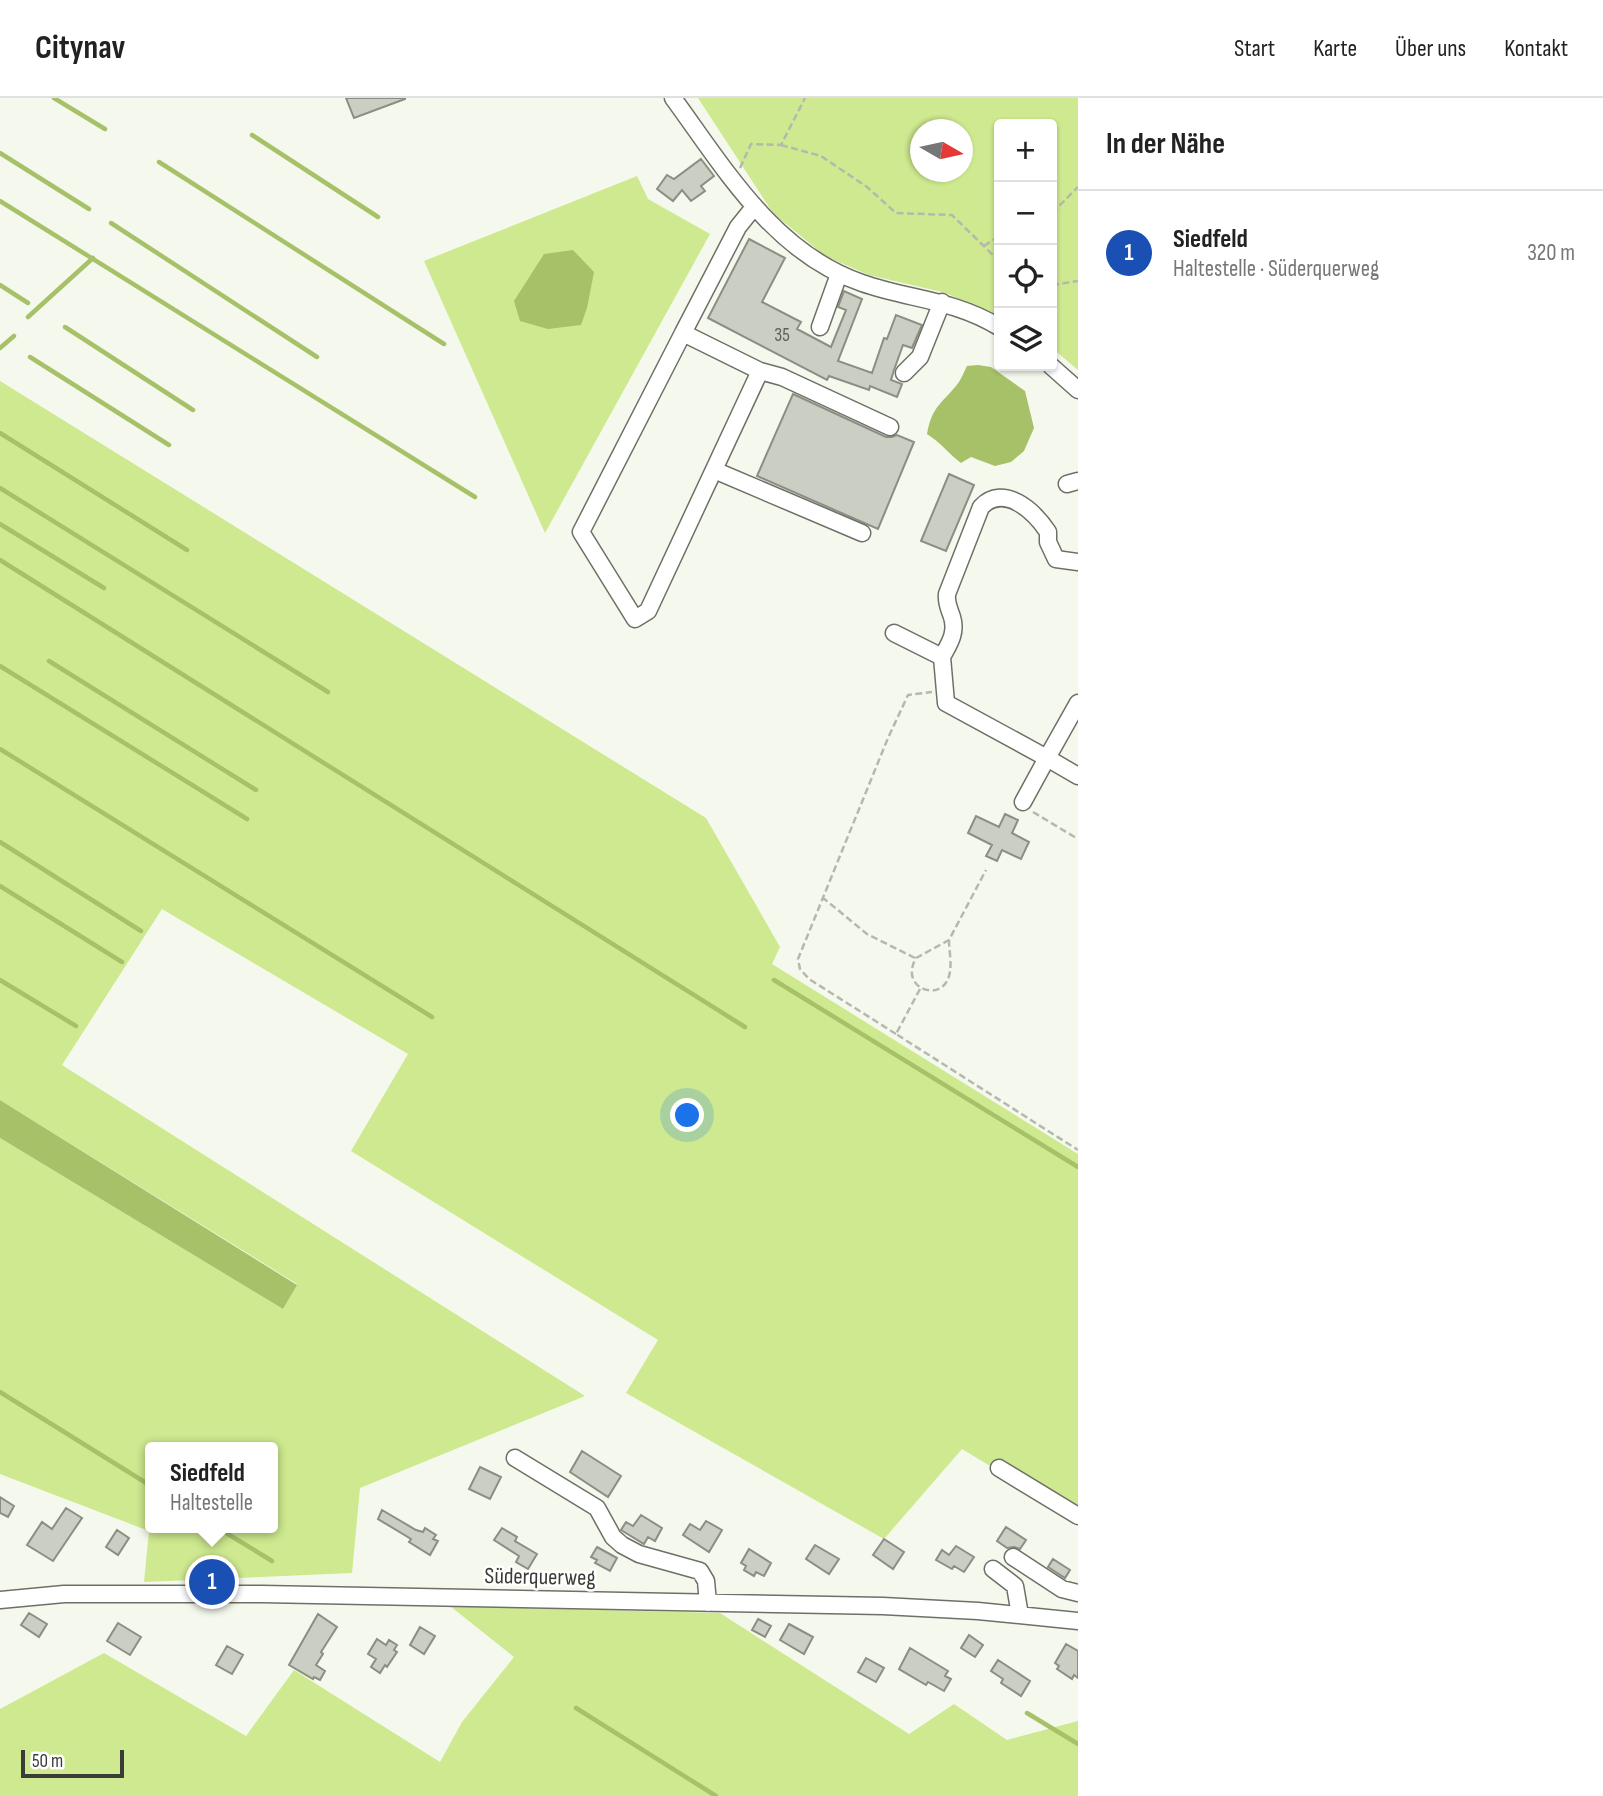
<!DOCTYPE html>
<html lang="de">
<meta charset="utf-8">
<style>
body{margin:0;font-family:"Sofia Sans Condensed",sans-serif;background:#f2f2f2;color:#222}
.controls{position:absolute;right:21px;top:21px;display:grid;overflow:hidden;border-radius:7px;box-shadow:0 2px 5px #0004}
.controls button{width:63px;height:63px;display:grid;place-items:center;padding:0;border:0;border-bottom:2px solid #e0e0e0;background:#fff;color:#222;font:35px sans-serif}
.compass{position:absolute;left:910px;top:21px;width:63px;height:63px;border-radius:50%;background:#fff;box-shadow:0 2px 5px #0004;rotate:99deg}
.scale{position:absolute;left:21px;bottom:18px;width:103px;box-sizing:border-box;padding-left:7px;border:4px solid #3b3c38;border-top:0;font-size:19px;line-height:24px;white-space:nowrap;color:#3b3c38;-webkit-text-stroke:5px #fff;paint-order:stroke}
.you{position:absolute;left:688px;top:1018px;width:24px;height:24px;margin:-18px;border:5px solid #fff;border-radius:50%;background:#1a73e8;box-shadow:0 0 0 10px #1a73e833}
.badge{display:grid;place-items:center;width:46px;height:46px;border-radius:50%;background:#d93025;color:#fff;font-size:23px;font-weight:700}
.pin{position:absolute;translate:-50% -50%;border:4px solid #fff;box-shadow:0 2px 7px #0006}
.popup{position:absolute;left:145px;top:1344px;width:133px;height:91px;box-sizing:border-box;display:grid;place-content:center;border-radius:7px;background:#fff;filter:drop-shadow(0 2px 5px #0005);font-size:23px;white-space:nowrap;color:#767676}
.popup b{font-size:26px;color:#222}
.popup::after{content:'';position:absolute;left:50%;top:100%;margin-left:-14px;border:14px solid transparent;border-top-color:#fff}
.list{margin:0;padding:0;list-style:none}
h2{display:flex;justify-content:space-between;align-items:center;height:91px;margin:0;padding:0 28px;font-size:30px}
h2 small{font-size:23px;font-weight:400;color:#767676}
.list li{display:grid;grid-template-columns:46px 1fr auto;gap:21px;align-items:center;box-sizing:border-box;height:126px;padding:0 28px;border-top:2px solid #e0e0e0}
.list b{display:block;font-size:26px;white-space:nowrap}
.list p{margin:0;font-size:23px;white-space:nowrap;color:#767676}
.list em{font-size:23px;font-style:normal;color:#767676}
.icon{flex:none;width:38px;height:38px;fill:none;stroke:currentColor;stroke-width:2;stroke-linecap:round;stroke-linejoin:round}
.map{position:relative;flex:none;width:1078px;height:1698px;overflow:hidden}
header{display:flex;align-items:center;gap:42px;box-sizing:border-box;height:98px;padding:0 35px;background:#fff;border-bottom:2px solid #e0e0e0}
header strong{font-size:33px}
nav{display:flex;gap:38px;margin-inline-start:auto;font-size:24px}
main{display:flex}
aside{flex:1;background:#fff}
.map>svg:first-child{display:block}
.green{fill:#cee98f;fill-rule:evenodd}
.water{fill:#a7c168}
.lines{fill:none;stroke-linecap:round;stroke-linejoin:round}
.stream{stroke:#a7c168;stroke-width:4.5}
.building{fill:#cacec3;stroke:#8a8e83;stroke-width:2}
.minor-casing{stroke:#6d7066;stroke-width:19}
.path{stroke:#b5b8af;stroke-width:2.5;stroke-dasharray:7 3.5;stroke-linecap:butt}
.minor{stroke:#fff;stroke-width:16}
.labels{text-anchor:middle;dominant-baseline:central;stroke-width:5;stroke-linejoin:round;paint-order:stroke}
.number-label{font-size:19px;fill:#5f605b}
.street-label{font-size:23px;fill:#3b3c38;stroke:#fff}
</style>
<header>
<strong>Citynav</strong>
<nav><a>Start</a><a>Karte</a><a>Über uns</a><a>Kontakt</a></nav>
</header>
<main>
<div class="map">
<svg width="1078" height="1698" viewBox="0 0 1078 1698">
<rect width="100%" height="100%" fill="#f5f9ed"/>
<path class="green" d="M698,0H1078V272L1052,250V26H999V220L946,195L869,177L825,158L773,115ZM920,32H962V74H920Z
M637,78L648,101L710,136L545,435L424,163Z
M0,283L706,720L780,849L772,866L1078,1056V1421L962,1351L884,1441L626,1295L658,1242L351,1053L408,956L162,811L62,967L585,1298L360,1390L352,1475L144,1484L149,1433L0,1376V1040L283,1211L297,1186L0,1002ZM151,1349H273V1430H151Z
M450,1508L720,1515L909,1636L954,1606L1007,1642L1078,1623V1698H0V1611L104,1555L246,1638L294,1572L440,1664L462,1624L514,1559Z"/>
<path class="water" d="M573,152L594,174L587,210L581,227L548,231L520,223L514,203L544,156Z
M978,267L991,269L1025,293L1034,330L1024,353L1011,364L995,368L971,359L961,365C948,355 940,344 927,336C932,309 940,307 956,288C961,282 964,274 967,268Z
M0,1002L297,1187L283,1211L0,1040Z"/>
<g class="lines">
<path class="stream" d="M54,0L105,31
M252,37L378,119
M0,55L89,111
M159,64L444,246
M0,103L475,399
M111,125L317,259
M0,187L28,205
M28,219L93,160
M65,229L193,312
M0,250L14,238
M30,259L169,347
M0,335L187,452
M0,390L328,594
M0,426L104,490
M0,462L745,929
M49,563L256,692
M0,568L247,721
M0,651L432,919
M0,744L141,833
M0,788L122,864
M0,882L76,928
M774,882L1078,1069
M0,1294L151,1388
M218,1430L272,1463
M576,1610L716,1698
M1027,1615L1078,1646"/>
</g>
<path class="building" d="M346,0H405V1L354,20Z
M701,61L714,78L701,88L705,93L691,103L682,92L673,103L657,91L667,77L674,81Z
M749,141L785,160L762,204L801,224L797,231L831,249L846,212L838,209L844,193L862,201L838,263L872,275L884,240L887,241L896,217L922,227L912,250L903,247L894,272L891,282L902,286L897,299L870,288L869,292L829,278L827,282L708,220Z
M793,296L886,339H892L897,337L914,344L878,431L757,378Z
M949,376L974,387L946,453L921,443Z
M1005,716L1018,722L1012,735L1029,744L1021,761L1002,752L997,763L986,758L992,747L968,735L976,718L999,729Z
M582,1353L621,1378L608,1399L570,1374Z
M480,1369L501,1379L490,1401L469,1391Z
M0,1399L14,1408L8,1419L0,1415Z
M66,1410L82,1420L53,1463L27,1447L42,1424L52,1431Z
M382,1412L416,1432L423,1434L425,1430L436,1437L433,1441L438,1443L430,1457L409,1444L411,1441L378,1421Z
M641,1417L662,1430L655,1443L648,1439L644,1446L621,1432L626,1424L633,1428Z
M706,1423L722,1432L709,1454L683,1437L690,1426L700,1432Z
M1006,1429L1026,1442L1020,1451L1014,1449L1007,1450L997,1443Z
M502,1430L517,1439L515,1443L537,1456L528,1471L516,1464L519,1458L494,1442Z
M117,1432L129,1440L118,1457L106,1449Z
M884,1441L904,1454L893,1471L873,1457Z
M815,1447L839,1461L829,1476L806,1461Z
M956,1448L974,1459L964,1474L954,1468L952,1471L936,1462L942,1452L949,1457Z
M597,1449L617,1460L610,1473L595,1465L597,1462L591,1459Z
M749,1451L771,1465L764,1478L756,1474L754,1478L744,1472L746,1468L741,1465Z
M1053,1461L1070,1472L1065,1480L1048,1469Z
M29,1515L47,1526L39,1539L21,1527Z
M318,1516L337,1529L321,1554L323,1556L316,1567L325,1573L320,1582L314,1579L313,1581L289,1567Z
M758,1521L771,1528L765,1539L752,1532Z
M118,1525L141,1539L130,1557L107,1543Z
M789,1526L813,1539L804,1556L780,1542Z
M420,1529L435,1538L424,1556L410,1547Z
M969,1537L983,1547L975,1559L961,1550Z
M377,1541L386,1547L389,1542L397,1547L394,1552L397,1554L387,1569L385,1567L380,1575L371,1569L376,1561L368,1556Z
M1066,1546L1078,1553V1580L1074,1577L1072,1581L1057,1571L1059,1568L1055,1565Z
M227,1548L243,1557L232,1576L216,1567Z
M910,1550L948,1573L945,1578L951,1581L944,1593L928,1584L926,1587L899,1571Z
M866,1560L884,1570L876,1584L858,1574Z
M998,1562L1030,1583L1021,1598L1001,1585L1003,1581L991,1573Z"/>
<g class="lines">
<g class="minor-casing">
<path id="minor" d="M673,0C725,71 774,155 862,185C911,202 952,201 999,229
M754,109L738,129L683,235L760,273L782,279L890,329
M820,229L839,176
M683,235L581,434L635,521L648,513L760,273
M1051,268L1078,292
M904,275L920,259L942,204
M714,372L862,435
M1067,386L1078,383
M894,535L942,559C949,546 957,535 952,519C949,510 946,505 947,496L981,409C1004,385 1034,413 1048,434V444L1056,461L1078,464
M942,559L946,605L1047,660L1023,704
M1078,605L1047,660L1078,678
M515,1360L597,1410L613,1439L622,1447L639,1456L700,1473L706,1483L708,1505
M999,1370L1078,1418
M1013,1459L1062,1491L1078,1495
M993,1471L1015,1488L1020,1517
M0,1502L64,1496H262L883,1508L978,1513L1078,1523"/>
</g>
<path class="path" d="M781,47L821,58L867,89L896,115L952,117L999,163
M740,70L751,46L781,47L805,0
M1052,115L1078,89
M984,148L999,138
M1052,187L1078,183
M1033,714L1078,741
M822,799L867,836L915,860
M949,842C949,854 953,869 948,881C939,904 899,890 916,860L949,842L986,772
M920,891L896,936L1078,1052
M896,936L809,881L800,871L798,861L888,640L908,597L932,594"/>
<use href="#minor" class="minor"/>
</g>
<g class="labels">
<g class="number-label">
<text x="782" y="237">35</text>
</g>
<g class="street-label">
<text transform="translate(540 1479) rotate(1)">Süderquerweg</text>
</g>
</g>
</svg>
<div class="controls">
<button>+</button>
<button>−</button>
<button><svg class="icon" aria-label="locate" viewBox="0 0 24 24"><circle cx="12" cy="12" r="6"/><path d="M12 2v4M12 18v4M2 12h4M18 12h4"/></svg></button>
<button><svg class="icon" aria-label="layers" viewBox="0 0 24 24"><path d="M12 4l9 5-9 5-9-5zM3 14l9 5 9-5"/></svg></button>
</div>
<svg class="compass" viewBox="-18 -18 36 36"><path d="M0-13l5 13h-10z" fill="#e53935"/><path d="M0 13l5-13h-10z" fill="#767676"/></svg>
<div class="scale">50 m</div>
<div class="you"></div>
<div class="pin badge" style="left:212px;top:1484px;background:#1a4fb4">1</div>
<div class="popup"><b>Siedfeld</b>Haltestelle</div>
</div>
<aside>
<h2>In der Nähe<small></small></h2>
<ul class="list">
<li><span class="badge" style="background:#1a4fb4">1</span><div><b>Siedfeld</b><p>Haltestelle · Süderquerweg</p></div><em>320 m</em></li>
</ul>
</aside>
</main>
